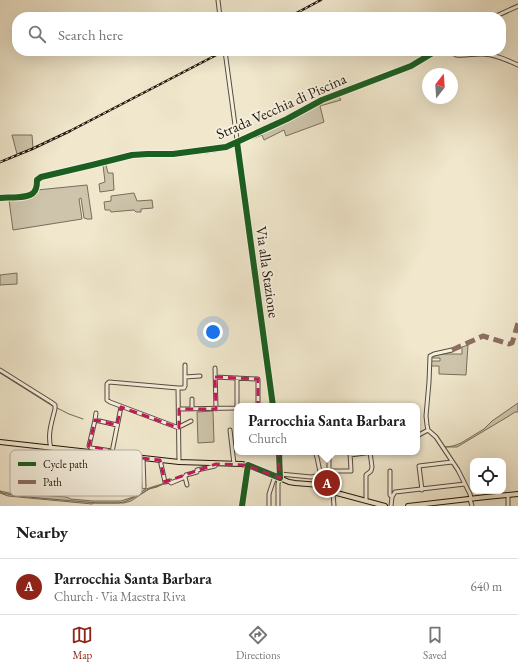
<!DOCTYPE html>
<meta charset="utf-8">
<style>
body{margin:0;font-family:"EB Garamond",serif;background:#f2f2f2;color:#202124}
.controls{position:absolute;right:12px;bottom:12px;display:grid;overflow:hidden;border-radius:8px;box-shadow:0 4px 16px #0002}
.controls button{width:36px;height:36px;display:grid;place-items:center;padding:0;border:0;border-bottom:1px solid #e0e0e0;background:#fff;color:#202124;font:20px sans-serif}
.compass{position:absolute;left:422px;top:68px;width:36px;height:36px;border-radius:50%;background:#fff;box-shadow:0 4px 16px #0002;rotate:17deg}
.you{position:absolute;left:213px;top:332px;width:14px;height:14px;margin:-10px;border:3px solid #fff;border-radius:50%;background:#1a73e8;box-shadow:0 0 0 6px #1a73e833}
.badge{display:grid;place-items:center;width:26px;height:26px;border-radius:50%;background:#8f2418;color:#fff;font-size:13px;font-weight:700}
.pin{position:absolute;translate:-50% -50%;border:2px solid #fff;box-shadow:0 1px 4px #0006}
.popup{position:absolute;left:234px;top:403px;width:186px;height:52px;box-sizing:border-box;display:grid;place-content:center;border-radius:8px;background:#fff;filter:drop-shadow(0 1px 3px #0005);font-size:13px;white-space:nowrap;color:#757577}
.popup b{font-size:15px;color:#202124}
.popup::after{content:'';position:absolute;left:50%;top:100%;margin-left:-8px;border:8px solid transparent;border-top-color:#fff}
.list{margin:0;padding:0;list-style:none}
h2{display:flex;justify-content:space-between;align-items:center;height:52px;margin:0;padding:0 16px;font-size:17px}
h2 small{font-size:13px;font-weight:400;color:#757577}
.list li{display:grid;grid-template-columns:26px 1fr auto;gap:12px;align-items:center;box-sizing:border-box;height:56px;padding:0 16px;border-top:1px solid #e0e0e0}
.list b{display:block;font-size:15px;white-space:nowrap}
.list p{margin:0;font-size:13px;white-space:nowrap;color:#757577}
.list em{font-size:13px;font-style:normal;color:#757577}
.icon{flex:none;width:22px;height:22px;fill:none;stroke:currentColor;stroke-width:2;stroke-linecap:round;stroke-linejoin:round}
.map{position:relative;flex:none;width:518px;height:506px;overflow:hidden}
.search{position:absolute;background:#fff;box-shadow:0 4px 16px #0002;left:12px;right:12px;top:12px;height:44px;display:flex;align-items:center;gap:10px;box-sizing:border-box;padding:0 14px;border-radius:16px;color:#757577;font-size:15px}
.sheet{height:108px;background:#fff}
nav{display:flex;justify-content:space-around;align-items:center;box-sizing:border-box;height:56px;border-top:1px solid #e0e0e0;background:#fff;font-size:11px;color:#757577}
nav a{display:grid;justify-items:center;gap:2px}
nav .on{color:#8f2418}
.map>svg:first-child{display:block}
.green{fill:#cdc4ab;stroke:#786e5c}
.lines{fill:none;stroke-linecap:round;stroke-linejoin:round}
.stream{stroke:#746958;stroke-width:1}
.minor-casing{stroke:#564b3c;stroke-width:5}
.major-casing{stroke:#22170c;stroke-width:6}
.minor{stroke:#f5efde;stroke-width:3}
.major{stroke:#f0e7cc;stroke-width:4}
.rail-casing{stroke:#22170c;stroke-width:2.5}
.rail{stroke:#f5efde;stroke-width:1;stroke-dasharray:3;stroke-linecap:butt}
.quiet{stroke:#8d6e63;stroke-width:5;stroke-dasharray:10 5;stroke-linecap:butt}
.cycleway-casing{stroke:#f5efde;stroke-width:8}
.cycleway{stroke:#1b5e20;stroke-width:6}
.marked{fill:none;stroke:#c2185b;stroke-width:3;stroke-dasharray:8 5;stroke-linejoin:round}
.labels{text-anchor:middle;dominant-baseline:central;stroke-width:4;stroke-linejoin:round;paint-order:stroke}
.street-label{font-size:15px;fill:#22170c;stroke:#f5efde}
.key{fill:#f5efde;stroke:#b6ae9f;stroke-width:1}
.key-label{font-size:11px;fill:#22170c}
</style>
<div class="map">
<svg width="518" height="506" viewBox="0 0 518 506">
<rect width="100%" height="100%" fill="#f0e7cc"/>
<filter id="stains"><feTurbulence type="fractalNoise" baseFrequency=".005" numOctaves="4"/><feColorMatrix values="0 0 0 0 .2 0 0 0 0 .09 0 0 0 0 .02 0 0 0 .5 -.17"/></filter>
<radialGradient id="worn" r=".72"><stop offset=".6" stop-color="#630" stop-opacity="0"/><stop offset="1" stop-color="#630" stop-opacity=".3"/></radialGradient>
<path class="green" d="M338,95L341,100L320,106L324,122L286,136L284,130L264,140L262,135L252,139L251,137L320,101Z
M12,135H32L33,148L17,154Z
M103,165H106L108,173H113L114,190L100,192L99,184L105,182Z
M87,185L92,219H87L84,218L81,198L79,199L82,219L13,230L9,200L31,198L37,190Z
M134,193L137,201L152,200L153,208L141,209V212H136L134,210L111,212L110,210H105L104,202L111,201V196Z
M17,273V284L0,285V275Z
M468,345L466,375L439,374V366H430V361H440V358H430V357L440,354H462V347Z
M518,403V412H515L509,416L457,447H445L453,446L461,443L484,429L492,421Z
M213,411L214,442L198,443L197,412Z
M165,483L157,487L149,489L131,501L124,503H94L92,504L8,496L0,493V491L9,493L66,497L71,499L93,501H121L133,497L146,489Z"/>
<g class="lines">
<path class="stream" d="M239,144L245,141
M173,155C194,154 217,154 237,146
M123,156L129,154
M33,191L36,177L39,175L61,171
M0,200L7,199
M0,373L54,407
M57,408L69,414L83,419
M172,481L180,478L186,474
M0,491L2,493L17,496L97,503H118L124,502L135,497L151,488L164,484"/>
<g class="minor-casing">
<path id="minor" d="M218,0L220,17
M494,17L518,6
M225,51L273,406
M450,51L456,55C464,56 473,54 481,54C494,54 507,60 518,65
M0,198C9,197 29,199 34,192C37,189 37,184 37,180L41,177L92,165L132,155L147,154H173L226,147L287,119L322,100L411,66L436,51
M452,350L434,354L430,356L429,382L426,416L427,425L428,430L436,437L458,470L470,494L471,498
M215,368L216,409
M0,370L51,402L55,405V409C52,421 47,435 51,448
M185,377L200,376
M215,377L258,379V406
M237,378V406
M178,388L109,382L107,384V400L110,402L179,428
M192,399V409
M179,409L237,408
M95,420L96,413
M179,427L191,421
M230,430L234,464
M417,436L428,430
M112,451L91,448L89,446L95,420L117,425
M112,452L121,407
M315,452C319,460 318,469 322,477
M350,455L373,452
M329,456V471
M143,458L144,487
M161,460V464L165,482L170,481L171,483L185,477L186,475L197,472V470L215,466L216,464
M179,462L178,388H184L185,386V365
M329,471H351L350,452
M390,471V495L392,497
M280,474L311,477L321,475
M185,477L187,485
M316,485L317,480L329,471
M422,490L419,466L452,462
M333,492L334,506
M470,499L472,506
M366,501V475L371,471L372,467L370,452
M242,506L248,465
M269,506V494L275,476
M278,506V484L280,474L279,452
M391,506L392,497L395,492L465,484
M508,506V495"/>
</g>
<g class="major-casing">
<path id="major" d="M0,442L179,462L242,464L256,468L289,482L295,483L320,485L333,492L385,506
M408,506L486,497L518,494"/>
</g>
<use href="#minor" class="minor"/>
<use href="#major" class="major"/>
<g class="rail-casing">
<path id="rail" d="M289,17L321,0
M0,162L32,149L70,131L224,51"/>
</g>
<use href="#rail" class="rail"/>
<path class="quiet" d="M452,350L483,336L509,344L512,343L513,340L518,323"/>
<g class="cycleway-casing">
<path id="cycleway" d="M237,142L273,406
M0,198C9,197 29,199 34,192C37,189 37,184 37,180L41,177L92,165L132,155L147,154H173L226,147L287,119L322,100L411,66L436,51
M242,506L248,465L280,478L279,452"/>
</g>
<use href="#cycleway" class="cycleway"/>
</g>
<path class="marked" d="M215,377L258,379V407L273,406L280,478L245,465L216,464L165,482L160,460L111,455L112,451L89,446L95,420L117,425L121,407L179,428V409H216Z"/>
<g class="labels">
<g class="street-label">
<text transform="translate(281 106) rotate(-24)">Strada Vecchia di Piscina</text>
<text transform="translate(268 272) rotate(82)">Via alla Stazione</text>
</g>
</g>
<rect x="10" y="450" width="132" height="46" rx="6" class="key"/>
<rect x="18" y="462" width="18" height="4" fill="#1b5e20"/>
<rect x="18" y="480" width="18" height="4" fill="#8d6e63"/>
<g class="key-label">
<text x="43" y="468">Cycle path</text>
<text x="43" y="486">Path</text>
</g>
<rect width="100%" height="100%" filter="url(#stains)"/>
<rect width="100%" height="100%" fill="url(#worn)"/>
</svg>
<div class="controls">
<button><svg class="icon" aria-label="locate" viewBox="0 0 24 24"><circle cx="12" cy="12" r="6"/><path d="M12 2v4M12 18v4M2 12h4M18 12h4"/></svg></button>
</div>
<svg class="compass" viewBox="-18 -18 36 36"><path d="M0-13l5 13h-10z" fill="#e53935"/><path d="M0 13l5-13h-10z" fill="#757577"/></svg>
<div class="you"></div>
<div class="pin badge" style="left:327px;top:483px">A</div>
<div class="popup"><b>Parrocchia Santa Barbara</b>Church</div>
<div class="search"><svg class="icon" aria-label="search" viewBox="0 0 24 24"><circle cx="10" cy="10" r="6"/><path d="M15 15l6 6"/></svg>Search here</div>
</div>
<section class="sheet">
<h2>Nearby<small></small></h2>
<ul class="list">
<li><span class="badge">A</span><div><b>Parrocchia Santa Barbara</b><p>Church · Via Maestra Riva</p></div><em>640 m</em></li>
</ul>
</section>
<nav>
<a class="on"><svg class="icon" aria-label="map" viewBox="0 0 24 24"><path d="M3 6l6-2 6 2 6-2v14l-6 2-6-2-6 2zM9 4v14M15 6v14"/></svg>Map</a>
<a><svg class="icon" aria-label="directions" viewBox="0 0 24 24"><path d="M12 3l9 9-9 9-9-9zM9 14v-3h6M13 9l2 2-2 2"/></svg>Directions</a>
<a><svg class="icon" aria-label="saved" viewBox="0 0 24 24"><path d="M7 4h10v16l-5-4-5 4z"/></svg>Saved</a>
</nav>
